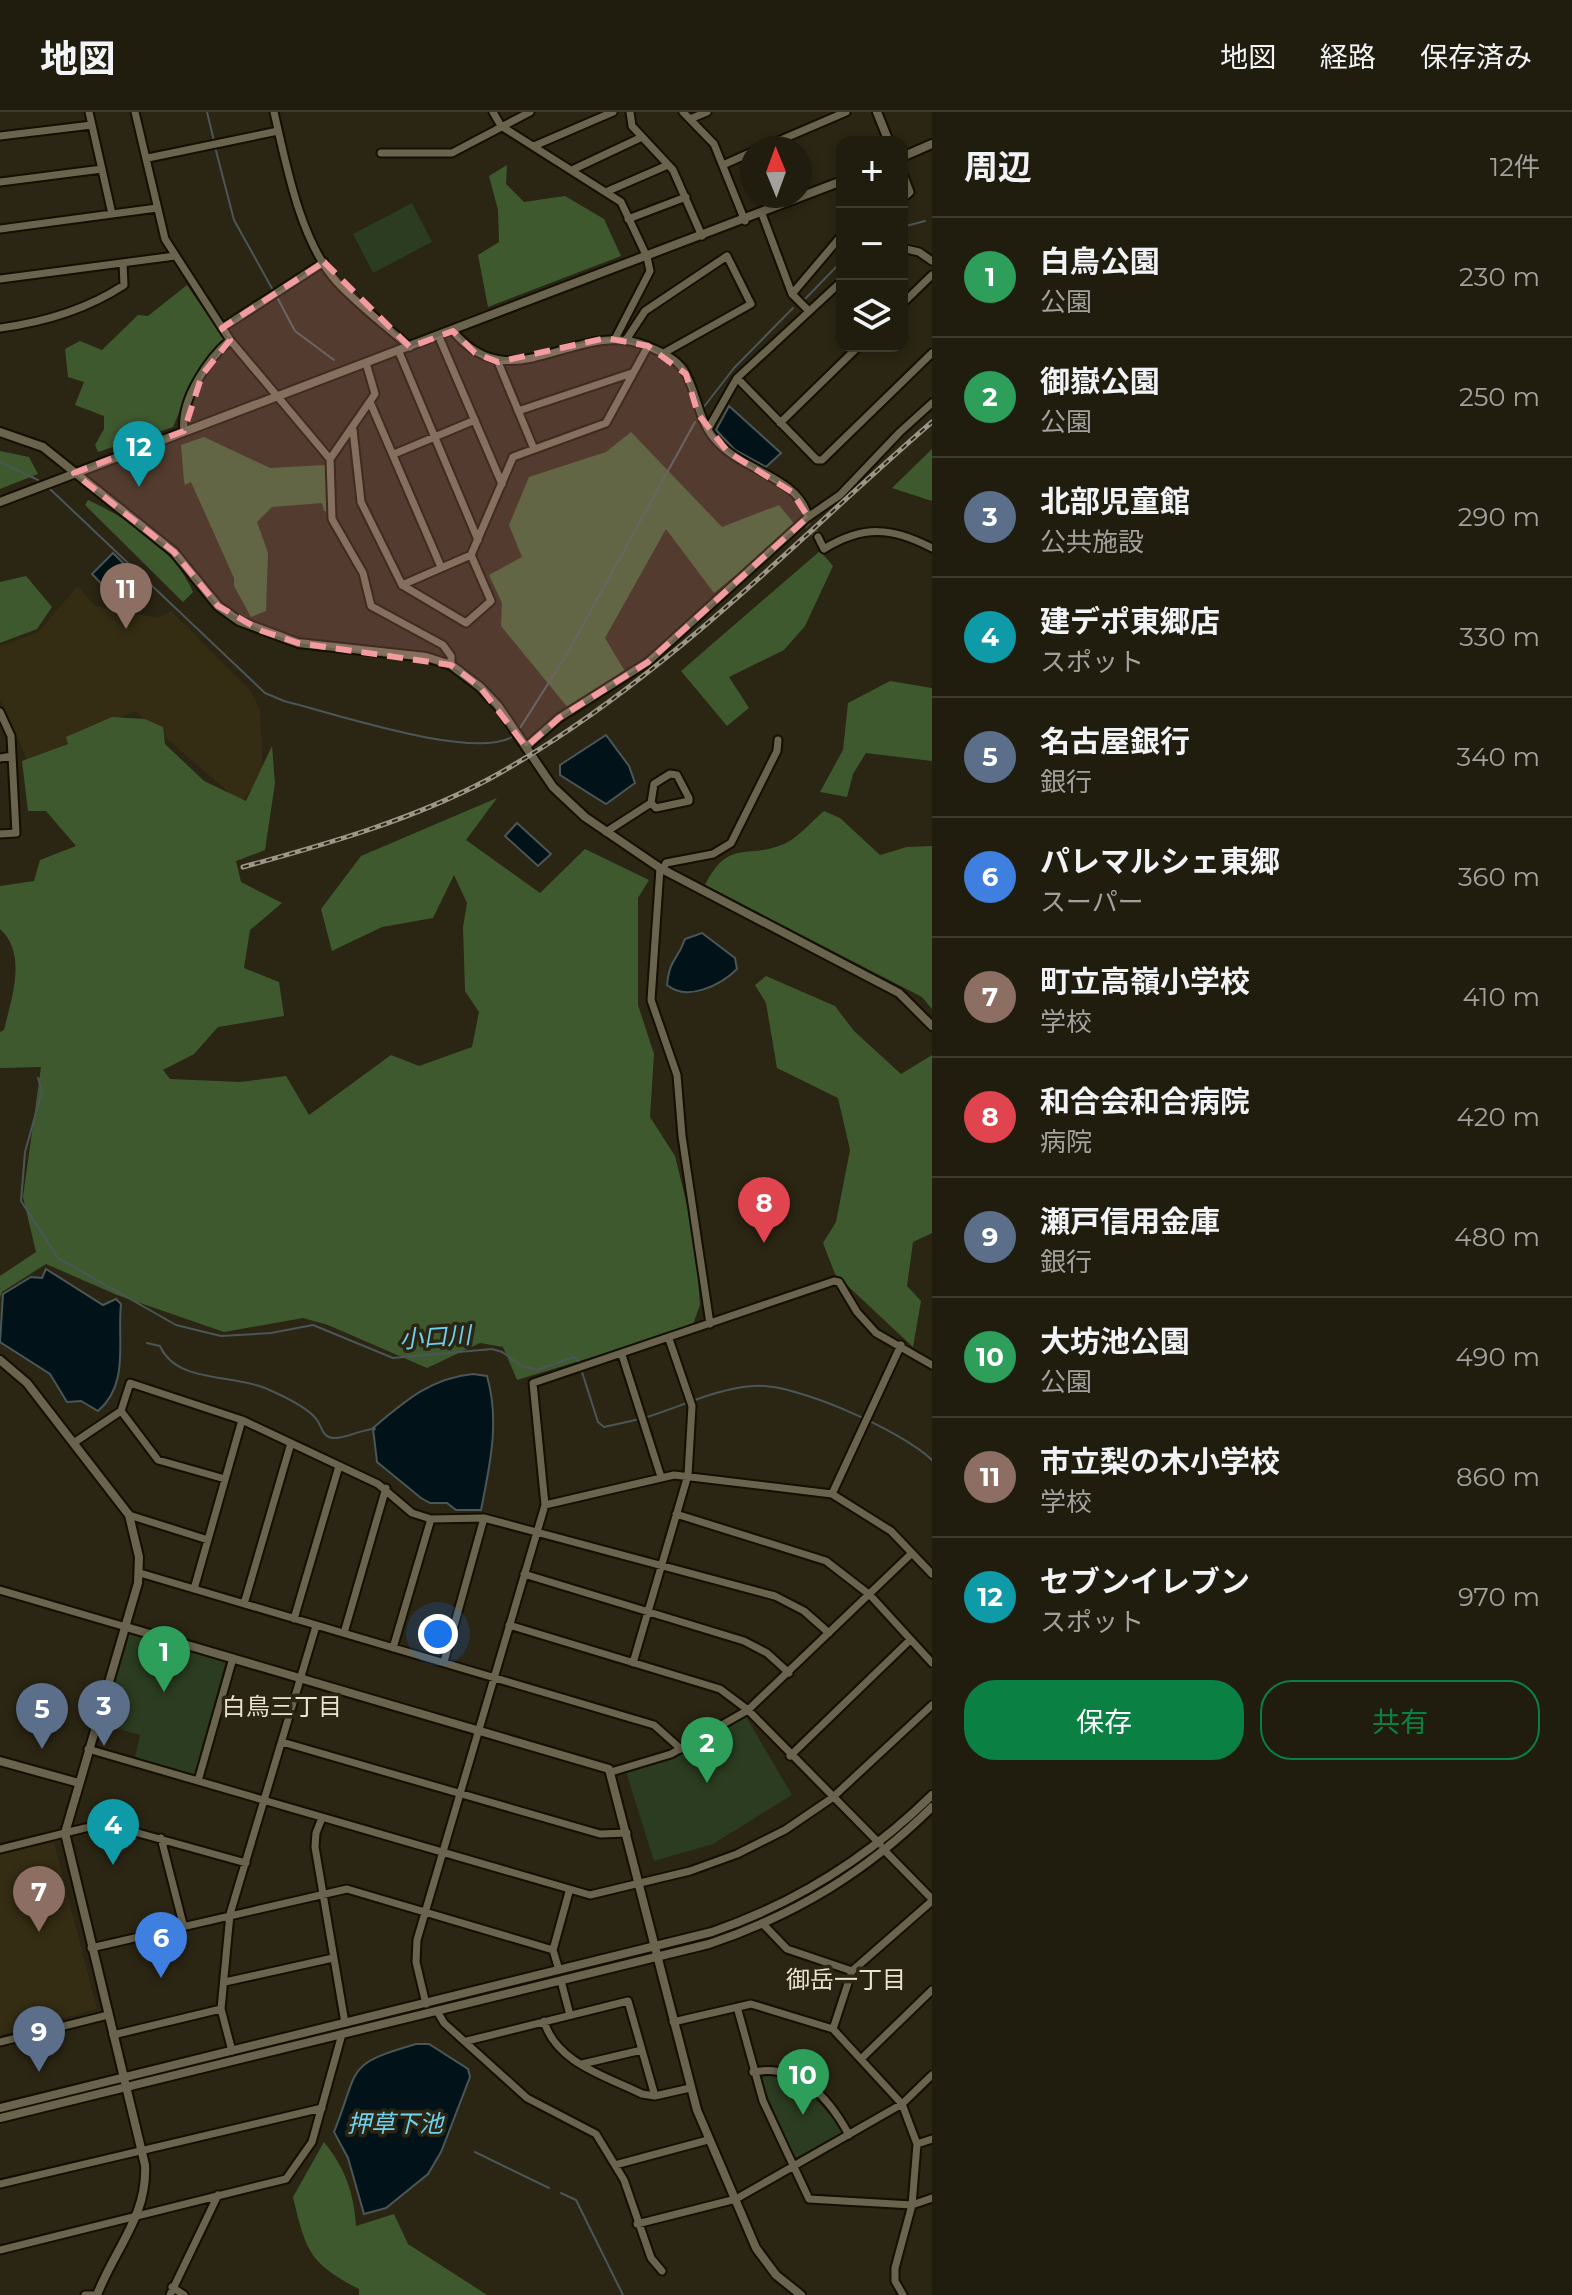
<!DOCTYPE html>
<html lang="ja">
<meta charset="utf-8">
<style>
body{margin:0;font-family:Montserrat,"Noto Sans JP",sans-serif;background:#2d291c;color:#f1f3f6}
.controls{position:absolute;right:24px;top:24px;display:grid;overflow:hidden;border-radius:16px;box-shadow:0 4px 12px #0003}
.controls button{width:72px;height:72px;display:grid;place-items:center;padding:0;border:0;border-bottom:2px solid #3d3a2e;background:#201c0e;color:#f1f3f6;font:40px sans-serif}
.compass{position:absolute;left:740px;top:24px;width:72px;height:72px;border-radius:50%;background:#201c0e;box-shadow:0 4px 12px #0003;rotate:359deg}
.you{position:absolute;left:438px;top:1522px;width:28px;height:28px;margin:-20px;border:6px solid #fff;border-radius:50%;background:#1a73e8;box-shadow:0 0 0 12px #1a73e833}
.badge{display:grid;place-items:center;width:52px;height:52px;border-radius:50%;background:#0b8043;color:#fff;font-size:26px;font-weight:700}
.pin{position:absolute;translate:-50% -66px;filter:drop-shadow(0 2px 4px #0008)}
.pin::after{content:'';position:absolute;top:42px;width:28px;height:24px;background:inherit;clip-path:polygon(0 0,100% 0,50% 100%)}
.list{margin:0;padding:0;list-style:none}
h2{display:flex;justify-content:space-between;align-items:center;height:104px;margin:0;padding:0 32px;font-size:34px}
h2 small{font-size:26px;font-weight:400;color:#a2a19e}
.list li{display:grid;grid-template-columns:52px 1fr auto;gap:24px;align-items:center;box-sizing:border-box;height:120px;padding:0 32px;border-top:2px solid #3d3a2e}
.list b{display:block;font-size:30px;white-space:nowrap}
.list p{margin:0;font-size:26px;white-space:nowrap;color:#a2a19e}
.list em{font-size:26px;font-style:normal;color:#a2a19e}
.actions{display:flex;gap:16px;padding:24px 32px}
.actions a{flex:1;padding:18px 0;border:2px solid #0b8043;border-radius:32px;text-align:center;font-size:28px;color:#0b8043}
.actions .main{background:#0b8043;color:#fff}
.icon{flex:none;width:44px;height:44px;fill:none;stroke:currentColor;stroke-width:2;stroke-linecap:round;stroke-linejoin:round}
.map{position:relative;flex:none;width:932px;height:2183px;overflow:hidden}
header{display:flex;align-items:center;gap:48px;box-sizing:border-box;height:112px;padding:0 40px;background:#201c0e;border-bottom:2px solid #3d3a2e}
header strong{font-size:38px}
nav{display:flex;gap:44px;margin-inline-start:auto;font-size:28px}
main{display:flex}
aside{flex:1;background:#201c0e}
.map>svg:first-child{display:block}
.built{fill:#342c13}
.green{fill:#2b3c20}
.forest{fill:#3f592f}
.water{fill:#011319;stroke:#4a5657;stroke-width:2}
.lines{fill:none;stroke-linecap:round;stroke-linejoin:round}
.stream{stroke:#4a5657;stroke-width:2}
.minor-tunnel{stroke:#494433;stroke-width:7;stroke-dasharray:7 3.5;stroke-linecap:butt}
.minor-casing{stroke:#140e01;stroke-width:11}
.tertiary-casing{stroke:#140e01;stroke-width:12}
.minor{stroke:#6a644f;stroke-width:7}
.tertiary{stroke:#6a644f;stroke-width:8}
.rail-casing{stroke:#9b9688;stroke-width:5}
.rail{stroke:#2b2513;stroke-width:2;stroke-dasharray:6;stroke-linecap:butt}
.marked{fill:#f49b9f;fill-opacity:0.2;stroke:#f49b9f;stroke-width:6;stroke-dasharray:16 10;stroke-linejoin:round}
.labels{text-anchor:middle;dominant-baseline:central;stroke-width:7;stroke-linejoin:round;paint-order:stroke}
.water-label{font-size:24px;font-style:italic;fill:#6ed1f0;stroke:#2b2513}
.neighbourhood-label{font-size:24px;fill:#ece4cd;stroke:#2b2513}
</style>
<header>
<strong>地図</strong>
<nav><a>地図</a><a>経路</a><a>保存済み</a></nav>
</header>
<main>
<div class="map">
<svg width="932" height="2183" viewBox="0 0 932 2183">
<rect width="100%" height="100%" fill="#2b2513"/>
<path class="built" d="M78,474L95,494L158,506L171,499L250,578L260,598L263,663L241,691L135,599L28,650L0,587V534L38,520Z
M54,1730L97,1897L0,1923V1743Z"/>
<path class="green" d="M412,91L432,130L373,161L353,122Z
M127,1519L226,1549L194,1664L135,1645L140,1623L101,1612Z
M745,1603L792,1683L713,1732L654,1749L626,1660L686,1639Z
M773,1964L804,1975L842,2016V2021L795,2046L759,1965Z"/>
<path class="forest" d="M507,53L506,72L524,90L565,84L604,107L621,144L488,195L478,143L499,130L498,98L489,64Z
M187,173L225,229C198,250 187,284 173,315L98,340L95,333L104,317V304L75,293L84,270L68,265L65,237L80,229L102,238L138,203L148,204Z
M631,320L722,415L779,393L796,414L714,481L666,417L605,526L626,561L569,597L501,514L502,491L489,463L522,445L509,413L529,365L606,340Z
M204,325L270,356L325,353L330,400L324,399L322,391L272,395L257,410L268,441L266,499L251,505L234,474V466L191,370L185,373L184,369L181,333Z
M932,337V389L892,376Z
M0,339L29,345L38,362L0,377Z
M88,388C128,406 176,439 193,480L183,490L85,393Z
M820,439L833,454L805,514L784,538L729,565L749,596L727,614L681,559Z
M26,464L52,495L37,517L0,531V470Z
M890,569L932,576V649L866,641L853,662L847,685L820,680L843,638L848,591Z
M112,605L145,607L163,615L165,632L204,669L246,689L272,634L275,671L265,738L236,749L241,770L282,791L250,818L244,856L279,870L284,904L218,915L194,942L163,958L170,967L240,970L286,964L309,1003L391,943L419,954L472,935L479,900L465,879L463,815L467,791L454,763L433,806L382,815L332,839L321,797L361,744L497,686L466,728L540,781L585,737L649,768L638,786V893L654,942L650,1005L675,1044L695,1126L700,1193L692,1215L517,1268L503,1235L480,1231L427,1256L328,1213L303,1206L224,1220L117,1183L46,1152L2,1180L0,1186V1164L36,1140L23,1085L41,955L0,956V920L4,918C11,888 28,842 0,817V774L34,769L40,748L76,734L46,699H28L22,649L68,632L66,625Z
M824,699L840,706L880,743L907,735L932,734V897L922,885L705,773C729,726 746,748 784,732C798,726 812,709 824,699Z
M766,864L835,894L854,919L901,962L932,943V1121L913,1130L907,1174L921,1189L913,1235L835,1162L823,1131L836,1110L850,1038L838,986L777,956L766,891L755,873Z
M324,2030C345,2056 354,2081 356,2114L394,2102L408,2132L487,2183H359V2177C309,2151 306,2139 293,2085Z"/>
<path class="water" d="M729,294L781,341L766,355L735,338L716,318Z
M113,441L144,472L129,485H114L92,462Z
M606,623L629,654L635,671L606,692L560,663V653Z
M517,711L551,742L538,754L505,724Z
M702,821L735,846L737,857C721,873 687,890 667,873C670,845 677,850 685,827Z
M46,1157L103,1193L116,1187L121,1192C117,1228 130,1272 98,1299L81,1289L67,1290L50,1262L0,1230L3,1182L31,1165L42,1166Z
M473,1262L487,1264C500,1310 490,1352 481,1398H456L447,1391H430L421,1386L377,1350L373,1316C405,1289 431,1266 473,1262Z
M416,1932H429L468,1957L470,1965L441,2040L428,2062L386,2096L364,2102L348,2046L334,2020C360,1955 344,1953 416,1932Z"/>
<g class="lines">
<path class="stream" d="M207,0L214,29
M215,35L234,108L274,180
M902,115L925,109
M277,185L295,219L334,248
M804,188L842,149
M703,296L734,256L793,196
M0,350L38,368
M50,377L265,581L284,589C333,601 471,648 512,625
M520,616L567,542L695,310
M38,966L42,979L25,1040L21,1089L58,1146L176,1213L221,1224L271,1221L313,1213L393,1246L492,1237L502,1240L522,1254L537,1258L574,1245L580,1251
M147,1231L160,1234C176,1271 231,1262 265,1276C279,1282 308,1295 317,1308C322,1315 322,1325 333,1326C346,1327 361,1317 375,1317
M581,1257L598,1310L604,1315L640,1307
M647,1305C680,1295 718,1276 753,1274C794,1270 902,1319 932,1348
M475,2040L549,2076
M561,2081L576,2088L623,2183"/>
<path class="minor-tunnel" d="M804,409L818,425"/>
<g class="minor-casing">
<path id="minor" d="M89,0L112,102
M135,0L165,127L230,228L330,347L332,407L363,461L371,494L443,533L451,544V553
M274,0C286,52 300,128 336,169C358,193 386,214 410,235
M493,0L501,14L621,90L647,145L650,159L616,225
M630,0L632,14L673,58L702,124
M683,0L714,32L745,109
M690,7L707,0
M0,24L92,13
M534,34L613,0
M762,36L846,0
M381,41H452L530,0
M148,46L278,19
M723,53L752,40
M572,58L642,25
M902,59L910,80L902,87
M0,70L102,57
M608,79L668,53
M762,102L792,182L807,197
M628,107L686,85
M0,117L157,96
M902,136L919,140L932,149
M0,167L175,144
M792,182L842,123
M902,192L932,163
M0,216C45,210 86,198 124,173L123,151
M222,216L324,150
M453,219C512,291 577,205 647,234C660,239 680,249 686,262C702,293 697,317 730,341C755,360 801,371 808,405
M439,225L502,372
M626,228L645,199L727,144L751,192L662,242
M399,240L478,428
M498,250L534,337
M737,266L817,348H822L932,241
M370,290L441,455
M518,299L632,261
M780,311L859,234
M708,317L737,266L842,169
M353,318L361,390L402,473L466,511L491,489L471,443
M184,319C180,288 208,247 230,228
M394,342L475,308
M330,347L375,282L366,251
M818,425L824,437C863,413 892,415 932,436
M402,473L471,443L513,345L606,311L648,234
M0,600L11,624L16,721L0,722
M526,635L559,606L648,550L808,405L840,383L900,320L932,291
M0,646L12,644
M606,720L651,691L654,672L670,662L677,663L689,686V689L656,696L651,691
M660,756L651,888L677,963L682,1024L710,1212
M663,757L666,751L713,742L731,731L777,639L778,628
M622,1243L661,1365
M121,1299L158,1348L225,1367
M75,1330L121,1299L130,1271L242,1308L378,1372L412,1401L431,1407L484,1406L775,1484L804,1499L829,1521
M832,1382L901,1233
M545,1393L674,1363L832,1382L891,1419L932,1462
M676,1402L826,1449L870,1483L932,1551
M129,1403L208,1428
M140,1461L654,1613L681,1637
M524,1462L744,1529L767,1541L789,1561
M194,1477L242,1308
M0,1478L126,1515
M244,1492L291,1331
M294,1507L339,1354
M509,1513L720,1577L748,1598L880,1732
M344,1521L386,1376
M393,1536L431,1407
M444,1550L484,1406
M633,1551L688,1363L692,1294L669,1227
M282,1630L600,1722L627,1721
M88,1637L590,1783L690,1759L737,1742L785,1718L832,1686L932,1593
M790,1644L910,1528
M611,1660L671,1642L748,1598L911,1442
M198,1669L233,1546
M322,1706L316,1721L315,1735L345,1911
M161,1726L183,1812
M0,1737L85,1716L113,1714L246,1751
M886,1740L932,1787
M762,1811L787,1837L852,1859
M91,1836L347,1777L553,1838
M559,1858L553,1838L569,1780
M561,1869L570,1903
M225,1870L333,1846
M426,1892L416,1850L417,1828L545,1393L533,1271L834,1169L839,1170L857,1200L876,1221L932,1253
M737,1895L763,1989L809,2087L912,2093L932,2086
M437,1899L444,1911L527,1986L596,2022L624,2068L651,2146L662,2159
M544,1909C556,1951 606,1964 642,1982L655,1984
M673,1910L751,1892L833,1917L902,1992L917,2032L912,2093L895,2156V2169L903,2183
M833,1917L852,1859L932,1789
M113,1923L221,1897
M467,1929L628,1889L655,1984L690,1976
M0,1930L108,1903
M232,1939L221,1897L230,1802L316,1514
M861,1947L932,1878
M582,1952L642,1938
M753,1960C799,1951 829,1986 849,2023
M917,2032L932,2027
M615,2053L708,2028
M0,2072L322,1996
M637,2112L736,2087L902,1992L932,1963
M0,2138L286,2067L312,2030L342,1922
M172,2175L184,2183
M85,2183H93
M170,2183L218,2083"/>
</g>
<g class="tertiary-casing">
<path id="tertiary" d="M877,0L889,30
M902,45L932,32
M0,320L43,335L174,440L218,494L239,509L298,531L426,545L451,553L480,575L498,594L553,675L585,705L660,756L899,881L932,914
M0,390L842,69
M0,1248L27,1271L129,1403L139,1445L138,1471L65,1721L145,2053C148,2103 114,2138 97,2183
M126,1515L609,1657L697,1998L756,2136L776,2163L801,2183
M0,1649L79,1671
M0,1996L712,1820C796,1791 869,1745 932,1683
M0,2006L709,1832C797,1802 866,1760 932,1695"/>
</g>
<use href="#minor" class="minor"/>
<use href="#tertiary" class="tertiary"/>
<g class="rail-casing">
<path id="rail" d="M243,755C327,732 412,708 489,667C658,574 788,435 932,310"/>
</g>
<use href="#rail" class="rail"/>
</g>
<path class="marked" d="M324,150L410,235L453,219L475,241L498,250L606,226L648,234L686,262L698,302L728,340L792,380L808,405L648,550L559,606L526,635L480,575L451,553L298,531L262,519L218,494L174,440L74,361L184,319L202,263L230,228L222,216Z"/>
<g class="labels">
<g class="water-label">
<text transform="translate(435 1225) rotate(-4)">小口川</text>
<text x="395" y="2011">押草下池</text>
</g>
<g class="neighbourhood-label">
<text x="282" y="1594">白鳥三丁目</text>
<text x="846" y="1867">御岳一丁目</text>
</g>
</g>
</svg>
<div class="controls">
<button>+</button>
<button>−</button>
<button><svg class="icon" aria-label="layers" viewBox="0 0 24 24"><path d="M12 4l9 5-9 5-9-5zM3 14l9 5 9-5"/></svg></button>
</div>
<svg class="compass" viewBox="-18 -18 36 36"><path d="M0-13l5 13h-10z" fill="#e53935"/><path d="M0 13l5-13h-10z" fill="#a2a19e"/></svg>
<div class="you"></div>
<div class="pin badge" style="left:164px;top:1580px;background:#2e9e5b">1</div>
<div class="pin badge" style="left:707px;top:1671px;background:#2e9e5b">2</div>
<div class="pin badge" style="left:104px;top:1634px;background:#5c6f8a">3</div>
<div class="pin badge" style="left:113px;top:1753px;background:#0f9aa8">4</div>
<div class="pin badge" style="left:42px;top:1637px;background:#5c6f8a">5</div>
<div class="pin badge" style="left:161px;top:1866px;background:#3f7fe0">6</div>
<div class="pin badge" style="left:39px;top:1820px;background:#8d6e63">7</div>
<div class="pin badge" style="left:764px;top:1131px;background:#e0444e">8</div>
<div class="pin badge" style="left:39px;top:1960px;background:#5c6f8a">9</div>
<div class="pin badge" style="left:803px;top:2003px;background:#2e9e5b">10</div>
<div class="pin badge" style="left:126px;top:517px;background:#8d6e63">11</div>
<div class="pin badge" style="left:139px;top:375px;background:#0f9aa8">12</div>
</div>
<aside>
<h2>周辺<small>12件</small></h2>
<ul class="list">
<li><span class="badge" style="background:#2e9e5b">1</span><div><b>白鳥公園</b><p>公園</p></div><em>230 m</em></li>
<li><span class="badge" style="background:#2e9e5b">2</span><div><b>御嶽公園</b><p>公園</p></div><em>250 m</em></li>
<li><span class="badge" style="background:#5c6f8a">3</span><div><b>北部児童館</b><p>公共施設</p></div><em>290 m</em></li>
<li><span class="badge" style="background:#0f9aa8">4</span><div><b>建デポ東郷店</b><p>スポット</p></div><em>330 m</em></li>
<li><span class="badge" style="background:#5c6f8a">5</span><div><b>名古屋銀行</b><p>銀行</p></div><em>340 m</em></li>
<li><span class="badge" style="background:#3f7fe0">6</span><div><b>パレマルシェ東郷</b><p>スーパー</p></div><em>360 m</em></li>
<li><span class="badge" style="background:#8d6e63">7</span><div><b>町立高嶺小学校</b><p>学校</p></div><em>410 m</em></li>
<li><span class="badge" style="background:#e0444e">8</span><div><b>和合会和合病院</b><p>病院</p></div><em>420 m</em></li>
<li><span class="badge" style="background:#5c6f8a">9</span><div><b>瀬戸信用金庫</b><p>銀行</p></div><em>480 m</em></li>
<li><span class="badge" style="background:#2e9e5b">10</span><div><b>大坊池公園</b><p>公園</p></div><em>490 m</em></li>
<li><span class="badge" style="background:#8d6e63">11</span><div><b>市立梨の木小学校</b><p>学校</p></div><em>860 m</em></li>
<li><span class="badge" style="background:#0f9aa8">12</span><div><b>セブンイレブン</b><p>スポット</p></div><em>970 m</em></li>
</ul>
<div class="actions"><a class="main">保存</a><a>共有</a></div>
</aside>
</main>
